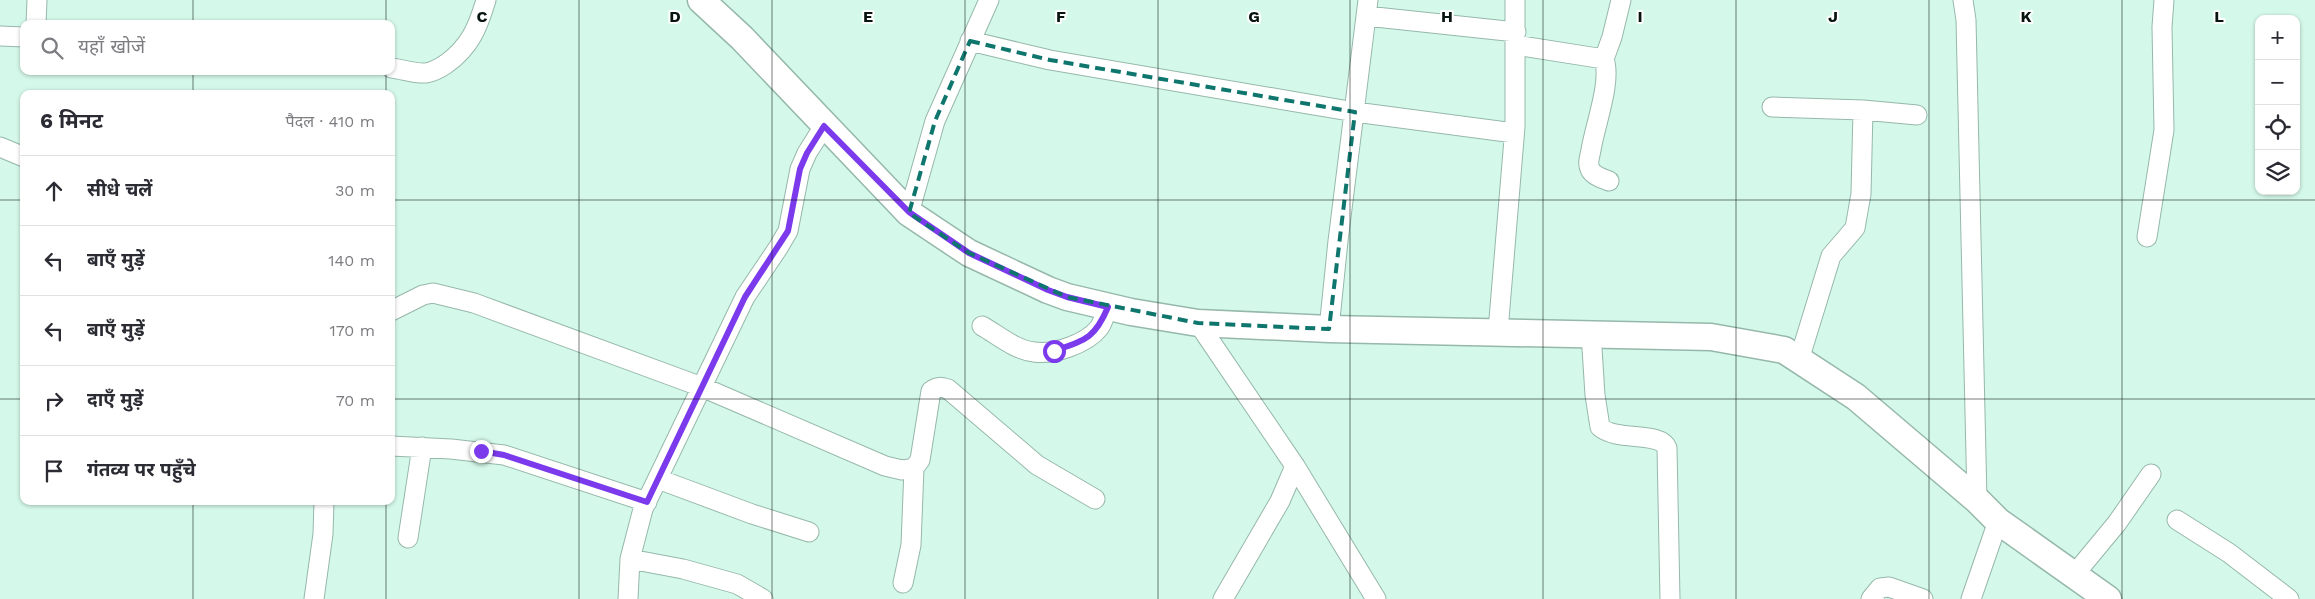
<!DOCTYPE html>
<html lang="hi">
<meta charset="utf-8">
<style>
body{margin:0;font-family:"Work Sans","Noto Sans Devanagari",sans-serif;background:#f2f2f3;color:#2b2b33}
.controls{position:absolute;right:15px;top:15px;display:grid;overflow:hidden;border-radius:10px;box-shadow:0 1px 4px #0004}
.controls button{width:45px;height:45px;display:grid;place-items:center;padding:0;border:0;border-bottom:1px solid #e1e1e2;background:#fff;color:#2b2b33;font:25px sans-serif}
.stop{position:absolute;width:15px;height:15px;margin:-11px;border:4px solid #7c3aed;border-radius:50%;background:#fff}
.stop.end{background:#7c3aed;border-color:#fff;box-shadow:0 1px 5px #0008}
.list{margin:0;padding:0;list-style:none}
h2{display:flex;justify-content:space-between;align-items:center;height:65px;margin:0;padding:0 20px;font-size:21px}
h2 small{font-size:16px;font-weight:400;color:#7c7c81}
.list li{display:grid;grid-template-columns:32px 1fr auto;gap:15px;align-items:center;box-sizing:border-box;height:70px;padding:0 20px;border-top:1px solid #e1e1e2}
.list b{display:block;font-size:19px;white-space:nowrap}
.list em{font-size:16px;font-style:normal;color:#7c7c81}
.icon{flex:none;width:28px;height:28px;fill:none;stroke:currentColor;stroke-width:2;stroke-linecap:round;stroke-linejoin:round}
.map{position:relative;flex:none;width:2315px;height:599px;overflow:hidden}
.search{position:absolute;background:#fff;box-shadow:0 1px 4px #0004;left:20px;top:20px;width:375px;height:55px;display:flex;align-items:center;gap:12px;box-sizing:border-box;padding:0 18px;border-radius:10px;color:#7c7c81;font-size:19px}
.panel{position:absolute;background:#fff;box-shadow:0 1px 4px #0004;left:20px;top:90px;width:375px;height:415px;border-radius:10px}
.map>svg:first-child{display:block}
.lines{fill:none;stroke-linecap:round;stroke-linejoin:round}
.street-casing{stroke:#96b8ab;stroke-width:21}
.secondary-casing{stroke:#96b8ab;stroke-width:29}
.street{stroke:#fff;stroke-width:19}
.secondary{stroke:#fff;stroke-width:26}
.route{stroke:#7c3aed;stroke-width:6}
.marked{fill:none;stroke:#0f766e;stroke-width:4;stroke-dasharray:10 6;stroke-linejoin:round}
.grid{fill:none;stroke:#07140f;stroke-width:1;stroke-opacity:0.55}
.grid-label{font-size:16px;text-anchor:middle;font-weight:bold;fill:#07140f;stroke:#fff;stroke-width:4;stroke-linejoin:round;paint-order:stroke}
</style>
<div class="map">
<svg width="2315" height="599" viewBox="0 0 2315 599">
<rect width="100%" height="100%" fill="#d4f8ea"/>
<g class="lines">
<g class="street-casing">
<path id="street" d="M1963,0L1966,20L1977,500
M1366,16L1516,32
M36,24L37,0
M0,36L24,37
M970,41L1050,60L1355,112L1514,133
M1516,45L1604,59C1612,81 1595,125 1591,150C1590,156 1587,163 1590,169C1593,176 1602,178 1609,181
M1604,59L1612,37L1621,0
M391,68C402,69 415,74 426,73C434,72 440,68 446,64C470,47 478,27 486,0
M1772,107L1863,110L1917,115
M0,147L24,157
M909,213L935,121L989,0
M2147,237L2164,130L2162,27L2164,0
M391,311L423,295L433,293L474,303L702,387L885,466L902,470L914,468L920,460L931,391C937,386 941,387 948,389L1037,465L1095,499
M1198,323L1295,466L1376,599
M982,326C998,335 1015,350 1034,352C1054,355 1086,344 1099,328C1103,323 1105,313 1108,307
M1329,329L1338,241L1368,0
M1498,331L1515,127V0
M1591,333L1595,395L1600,427C1617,442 1660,431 1667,448L1670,599
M1799,360L1831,256L1855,228L1861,194L1863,110
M391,446L451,449L504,455L647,502
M658,479L752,514L809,532
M2177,520L2229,553L2289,599
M408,538L422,447
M630,559L683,569L737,584L763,599
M2074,575L2117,523L2151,474
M903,583L911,545L914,468
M314,599L323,534L324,501
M628,599L630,559L643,509L745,297L778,248L788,231L800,169L807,153L824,126
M1223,599L1280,501L1295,466
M1871,599L1880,588L1889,587L1923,599
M1971,599L1998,521"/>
</g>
<g class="secondary-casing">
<path id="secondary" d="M701,0L742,38L909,213L969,253L1048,290L1067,297L1131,312L1198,323L1329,329L1711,337L1784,350L1856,397L1977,500L1998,521L2108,599"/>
</g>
<use href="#street" class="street"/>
<use href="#secondary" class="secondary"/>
</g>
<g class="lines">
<path class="route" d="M481,451L504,455L647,502L745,297L788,231L800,169L807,153L824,126L909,212L969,253L1048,290L1067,297L1108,307C1095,338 1086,340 1054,351"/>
</g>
<path class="marked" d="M970,41L1050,60L1355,112L1329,329L1198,323L1067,297L969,253L909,213L935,121Z"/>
<path class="grid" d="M193,0V24M386,0V24M579,0V599M772,0V599M965,0V599M1158,0V599M1350,0V599M1543,0V599M1736,0V599M1929,0V599M2122,0V599M193,71V94M386,71V94M0,200H24M391,200H2315M0,399H24M391,399H2315M193,501V599M386,501V599"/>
<g class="grid-label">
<text x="482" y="22">C</text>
<text x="675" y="22">D</text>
<text x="868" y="22">E</text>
<text x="1061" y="22">F</text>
<text x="1254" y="22">G</text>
<text x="1447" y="22">H</text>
<text x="1640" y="22">I</text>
<text x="1833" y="22">J</text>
<text x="2026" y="22">K</text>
<text x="2219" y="22">L</text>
</g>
</svg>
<div class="controls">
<button>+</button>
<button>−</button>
<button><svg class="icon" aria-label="locate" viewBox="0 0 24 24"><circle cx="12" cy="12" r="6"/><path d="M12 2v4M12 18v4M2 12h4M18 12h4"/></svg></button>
<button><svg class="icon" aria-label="layers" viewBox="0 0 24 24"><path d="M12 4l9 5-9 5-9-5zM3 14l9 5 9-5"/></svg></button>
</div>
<div class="stop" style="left:1054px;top:351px"></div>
<div class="stop end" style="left:481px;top:451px"></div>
<div class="search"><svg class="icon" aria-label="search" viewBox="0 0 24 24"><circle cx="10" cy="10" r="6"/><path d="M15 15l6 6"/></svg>यहाँ खोजें</div>
<section class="panel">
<h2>6 मिनट<small>पैदल · 410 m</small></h2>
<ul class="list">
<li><svg class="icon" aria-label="ahead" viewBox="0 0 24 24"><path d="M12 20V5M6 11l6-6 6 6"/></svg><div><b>सीधे चलें</b></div><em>30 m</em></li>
<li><svg class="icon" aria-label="left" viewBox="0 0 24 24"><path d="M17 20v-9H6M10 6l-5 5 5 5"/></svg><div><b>बाएँ मुड़ें</b></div><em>140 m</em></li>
<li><svg class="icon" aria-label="left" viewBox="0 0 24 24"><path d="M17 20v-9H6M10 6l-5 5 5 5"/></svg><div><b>बाएँ मुड़ें</b></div><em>170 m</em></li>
<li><svg class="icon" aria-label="right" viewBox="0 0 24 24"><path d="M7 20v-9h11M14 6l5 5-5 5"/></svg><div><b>दाएँ मुड़ें</b></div><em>70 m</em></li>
<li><svg class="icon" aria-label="arrive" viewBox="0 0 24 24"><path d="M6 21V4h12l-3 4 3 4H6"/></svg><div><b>गंतव्य पर पहुँचे</b></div></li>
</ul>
</section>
</div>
